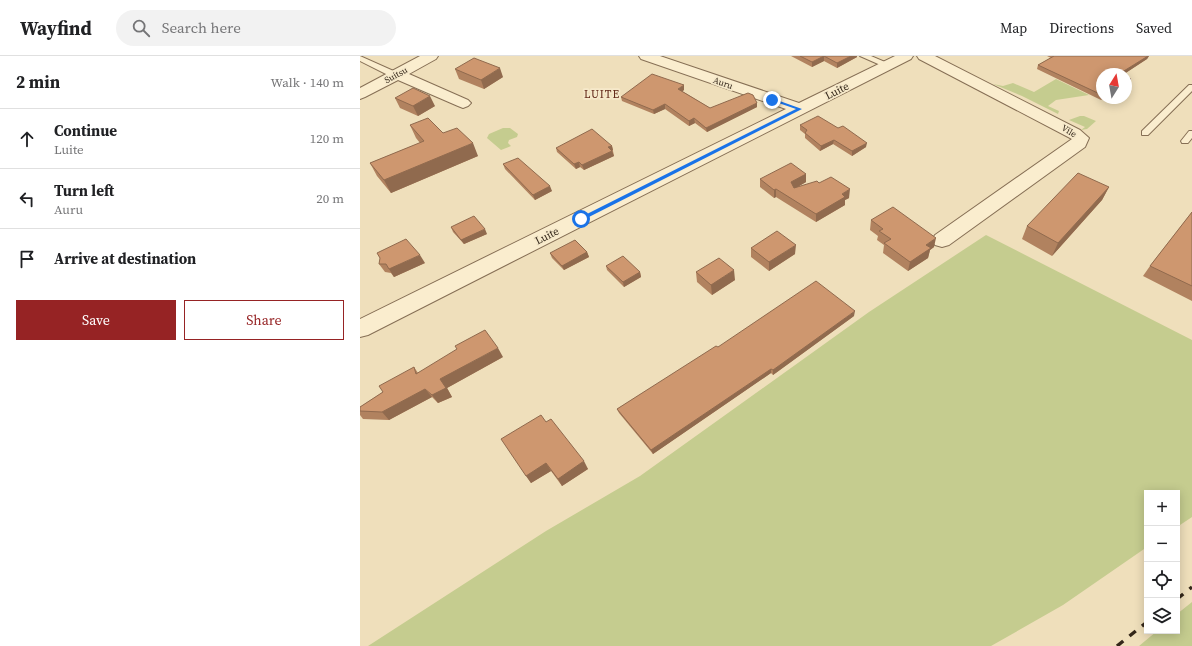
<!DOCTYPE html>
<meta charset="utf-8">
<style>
body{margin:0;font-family:"Source Serif 4",serif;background:#f2f2f2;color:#202124}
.controls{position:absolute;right:12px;bottom:12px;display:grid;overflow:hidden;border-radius:0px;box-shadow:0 2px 10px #0003}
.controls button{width:36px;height:36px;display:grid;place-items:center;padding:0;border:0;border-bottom:1px solid #e0e0e0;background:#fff;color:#202124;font:20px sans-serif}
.compass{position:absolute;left:736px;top:12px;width:36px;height:36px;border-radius:50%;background:#fff;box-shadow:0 2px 10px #0003;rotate:11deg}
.stop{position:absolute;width:12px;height:12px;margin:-9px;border:3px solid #1a73e8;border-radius:50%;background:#fff}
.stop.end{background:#1a73e8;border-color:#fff;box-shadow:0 1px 4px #0008}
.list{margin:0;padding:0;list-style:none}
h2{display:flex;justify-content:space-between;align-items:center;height:52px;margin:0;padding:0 16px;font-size:17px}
h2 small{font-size:13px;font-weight:400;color:#757577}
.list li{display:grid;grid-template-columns:26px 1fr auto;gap:12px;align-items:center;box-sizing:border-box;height:60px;padding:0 16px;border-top:1px solid #e0e0e0}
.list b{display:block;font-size:15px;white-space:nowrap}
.list p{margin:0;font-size:13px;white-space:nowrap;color:#757577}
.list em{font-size:13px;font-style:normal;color:#757577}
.actions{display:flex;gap:8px;padding:12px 16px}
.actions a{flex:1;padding:9px 0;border:1px solid #962324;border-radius:0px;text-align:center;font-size:14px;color:#962324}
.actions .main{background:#962324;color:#fff}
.icon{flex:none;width:22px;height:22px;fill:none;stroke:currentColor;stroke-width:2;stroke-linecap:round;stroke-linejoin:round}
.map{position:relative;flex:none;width:832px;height:590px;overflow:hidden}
header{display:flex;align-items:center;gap:24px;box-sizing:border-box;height:56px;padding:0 20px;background:#fff;border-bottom:1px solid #e0e0e0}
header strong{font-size:19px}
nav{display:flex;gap:22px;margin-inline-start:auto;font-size:14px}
.search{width:280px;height:36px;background:#f2f2f2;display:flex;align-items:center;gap:10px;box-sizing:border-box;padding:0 14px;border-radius:22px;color:#757577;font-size:15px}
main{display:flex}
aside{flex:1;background:#fff}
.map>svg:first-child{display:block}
.green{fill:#c5cc8f}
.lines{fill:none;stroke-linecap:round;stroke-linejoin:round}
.service-casing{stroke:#866f55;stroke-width:2}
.minor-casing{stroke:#866f55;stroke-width:2}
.service{fill:#faedce;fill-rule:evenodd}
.minor{fill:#faedce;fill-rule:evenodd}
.rail{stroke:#34271a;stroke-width:3.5;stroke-dasharray:8 8;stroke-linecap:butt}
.wall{fill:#b1825f}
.shaded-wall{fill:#906a4e}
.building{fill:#ce976f;stroke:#906a4e}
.route{fill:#1a73e8}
.labels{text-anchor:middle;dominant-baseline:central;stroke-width:3.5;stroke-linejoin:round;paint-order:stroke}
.far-street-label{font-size:9px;fill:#34271a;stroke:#f6e9ca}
.street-label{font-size:11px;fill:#34271a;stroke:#f6e9ca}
.far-quarter-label{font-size:11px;letter-spacing:1px;fill:#622818;stroke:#f6e9ca}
</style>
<header>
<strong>Wayfind</strong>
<div class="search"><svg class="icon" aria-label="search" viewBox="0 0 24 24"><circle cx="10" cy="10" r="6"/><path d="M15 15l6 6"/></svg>Search here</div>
<nav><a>Map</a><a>Directions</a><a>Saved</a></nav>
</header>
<main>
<aside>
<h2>2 min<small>Walk · 140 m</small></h2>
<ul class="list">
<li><svg class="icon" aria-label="ahead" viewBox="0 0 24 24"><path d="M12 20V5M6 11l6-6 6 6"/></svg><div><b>Continue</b><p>Luite</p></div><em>120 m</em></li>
<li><svg class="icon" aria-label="left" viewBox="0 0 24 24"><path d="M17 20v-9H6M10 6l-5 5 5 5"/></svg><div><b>Turn left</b><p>Auru</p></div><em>20 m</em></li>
<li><svg class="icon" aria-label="arrive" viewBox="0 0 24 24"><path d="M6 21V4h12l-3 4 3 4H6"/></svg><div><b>Arrive at destination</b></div></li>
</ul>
<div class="actions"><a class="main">Save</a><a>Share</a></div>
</aside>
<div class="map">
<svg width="832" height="590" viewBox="0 0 832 590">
<rect width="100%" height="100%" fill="#efdfbb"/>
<path class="green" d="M696,23L729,39L696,44L688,50L699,55L698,58L662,40L633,28L643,30L653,27L674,36Z
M720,60H724L736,65L727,73L721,74L725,71L709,64Z
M143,72H150L158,78L157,81L149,84L148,87L151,90L141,94L127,82L129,78Z
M626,179L832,284V461L817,471V437H787V491L703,549L631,590H8L186,475L280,420L509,256Z
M832,546V590H779L797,575H817V558Z"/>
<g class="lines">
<g class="service-casing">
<path id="service" d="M0,0L38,17L39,19L35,21H32L0,5Z
M500,0H511L532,9L531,11H525Z
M829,29H832V35L788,79H782V75Z
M829,75H832V82L828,87H822L821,85Z"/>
</g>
<g class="minor-casing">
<path id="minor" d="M60,0H78L76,3L49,18L108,44L111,47L108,50L103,52L98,50L38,24L5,41L0,43V32Z
M279,0H300L439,47L535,0H553L551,3L8,279L0,281V263L426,53L281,3Z
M557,0H575L720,74L729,82L725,91L589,189L582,191L575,189L572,184L575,179L712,83L559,3Z"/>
</g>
<use href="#service" class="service"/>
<use href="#minor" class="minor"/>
<path class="rail" d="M817,543L832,531
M757,590L787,566"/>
</g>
<path class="wall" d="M431,0H497V1L477,12L464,5L452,11Z
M687,0H789L787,3L764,18H742V42H745L741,44L677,13L678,9L691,2Z
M95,13L143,21L124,33L99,23Z
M324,34L322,35L350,52L397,47V51L347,76L335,67L329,70L305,53L294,58L262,45L261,41Z
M35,42L75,50L58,60L40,52Z
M50,69L83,77L118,100L31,137L17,120L10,107L60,87L56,82Z
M440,69L506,91L492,100L473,88L460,95L445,82V78L440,74Z
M252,90L254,100L224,114L220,111L216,113L197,96L196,92Z
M143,108L192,135L175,144L145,113Z
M446,118V126L437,131L459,127L489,142L485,144V149L456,166L416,141L414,142L400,131V123Z
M749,131L742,144L692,200L662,183L667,170Z
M832,156V245L783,220L790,210Z
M511,164L574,191L570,194L568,202L548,215L523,197L524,189L517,184L518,180L510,174Z
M91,171L127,178L104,188L93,176Z
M391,192L435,198L409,215L391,201Z
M227,196L229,201L204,214L192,202L190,197Z
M65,207L34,221L31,217L25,216L19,208Z
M246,210L280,216L281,221L264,231L247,214Z
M336,216L375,224L352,239L337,226Z
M494,260L413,319L411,317L293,398L259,357L257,353L358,291Z
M143,301L87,332L92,341L78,347L72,341L29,364L3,363L0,359V351L23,336L54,311L58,317Z
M186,366L228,413L202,430L191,415L171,427L147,391Z"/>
<path class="shaded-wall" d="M464,0V5L452,11V6Z
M491,0H497V1L477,12V7Z
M788,0H789L787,3L764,18H759Z
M140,12L143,21L124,33L121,24Z
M771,23L768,27L766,29V25Z
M324,29V34L319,38L318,33Z
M70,40L75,50L58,60L53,50Z
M397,47V51L347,76L346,72Z
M305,48V53L294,58L293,54Z
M334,62L335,67L329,70V65Z
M474,84L473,88L460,95L461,90Z
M113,87L118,100L31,137L24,124Z
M507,87L506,91L492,100V95Z
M252,90L253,94L249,96L248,91Z
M252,95L254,100L224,114L222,109Z
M219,106L220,111L216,113L214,108Z
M446,118V126L431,135V126Z
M190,130L192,135L175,144L173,139Z
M749,131L742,144L692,200L698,187Z
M416,133V141L414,142V134Z
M490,133L489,142L485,144V149L456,166V158L482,138Z
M125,173L127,178L104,188L101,184Z
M576,182L574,191L570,194L568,202L548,215L550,206L566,189Z
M436,189L435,198L409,215V206Z
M227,196L229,201L204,214L202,210Z
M60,199L65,207L34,221L29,213Z
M374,214L375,224L352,239L351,229Z
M280,216L281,221L264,231L263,226Z
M495,255L494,260L413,319V314Z
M138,292L143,301L87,332L92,341L78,347L72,339L80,323Z
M411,313V317L293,398L291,394Z
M65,333L72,341L29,364L22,356Z
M224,405L228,413L202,430L198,423Z
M186,407L191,415L171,427L166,420Z"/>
<path class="building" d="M440,0H464L452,6Z
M464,0H491L477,7Z
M694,0H788L759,18H760H742V39L678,9Z
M114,2L140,12L121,24L95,13Z
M292,18L324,29L318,33L350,52L388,37L393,39L397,47L346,72L334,62L329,65L305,48L293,54L261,41Z
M766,21L771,23L766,25Z
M53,32L70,40L53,50L35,42Z
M458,60L478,72L483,70L507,87L492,95L474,84L461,90L445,77L447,74L440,69Z
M68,62L83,77L97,72L113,87L24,124L10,107L64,85L50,69Z
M232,73L252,90L248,91L252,95L222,109L219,106L214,108L196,92Z
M158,102L190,130L173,139L143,108Z
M431,107L446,118L431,126L434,132L457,125L459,127L471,121L490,133L482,138L485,141L456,158L416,133L414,134L400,123Z
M718,117L749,131L698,187L667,170Z
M533,151L576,182L566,189L571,192L550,206L524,187L531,183L519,175L523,173L511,164Z
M832,156V230L790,210Z
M114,160L125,173L101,184L91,171Z
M417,175L436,189L409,206L391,192Z
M46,183L60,199L29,213L26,208H19L20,202L17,197Z
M215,184L227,196L202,210L190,197Z
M263,200L280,216L263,226L246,210Z
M359,202L374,214L351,229L336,216Z
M456,225L495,255L413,314L411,313L291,394L257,353L356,290L358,291Z
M125,274L138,292L80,323L86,332L72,339L65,333L22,356L0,355V351L23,336L19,330L54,311L56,318L97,293L95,290Z
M181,359L186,366L191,363L224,405L198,423L186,407L166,420L141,383Z"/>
<path class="route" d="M410,44L414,43L442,53L223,164H219V162L436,53Z"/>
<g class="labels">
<g class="far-street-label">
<text transform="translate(36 19) rotate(-28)">Suitsu</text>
<text transform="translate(363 27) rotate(19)">Auru</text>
<text transform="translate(709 75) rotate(31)">Vile</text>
</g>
<g class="street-label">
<text transform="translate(477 35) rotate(-27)">Luite</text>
<text transform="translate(187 180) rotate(-27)">Luite</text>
</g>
<g class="far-quarter-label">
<text x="242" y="38">LUITE</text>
</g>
</g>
</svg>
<div class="controls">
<button>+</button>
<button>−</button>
<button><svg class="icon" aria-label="locate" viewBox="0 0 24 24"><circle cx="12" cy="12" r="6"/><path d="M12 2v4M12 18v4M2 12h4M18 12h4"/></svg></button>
<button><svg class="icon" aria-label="layers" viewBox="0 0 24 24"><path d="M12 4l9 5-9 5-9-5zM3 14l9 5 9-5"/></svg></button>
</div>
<svg class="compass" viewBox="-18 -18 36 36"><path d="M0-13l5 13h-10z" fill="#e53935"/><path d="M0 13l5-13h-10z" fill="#757577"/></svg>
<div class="stop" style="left:221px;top:163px"></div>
<div class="stop end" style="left:412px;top:44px"></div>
</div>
</main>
